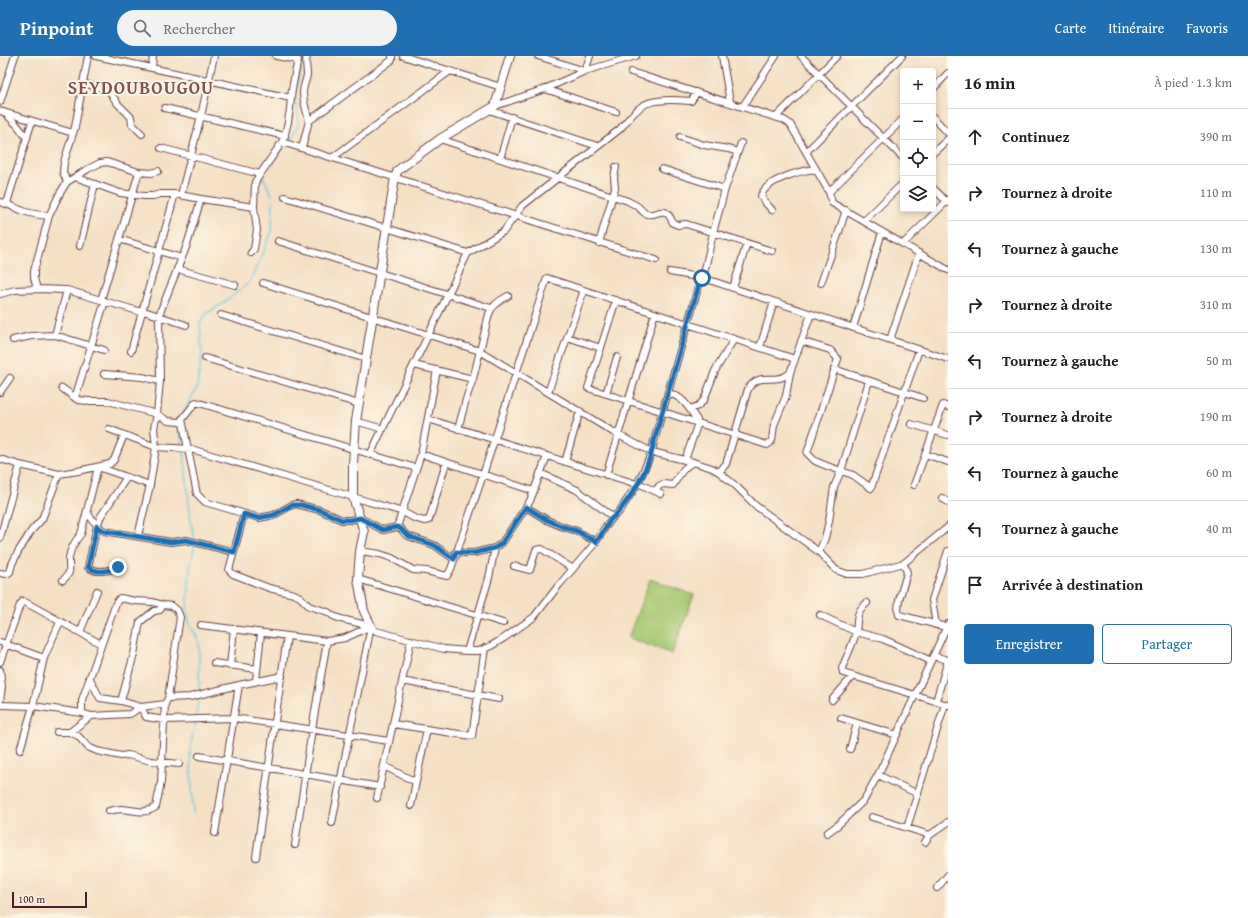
<!DOCTYPE html>
<html lang="fr">
<meta charset="utf-8">
<style>
body{margin:0;font-family:"Gentium Book Plus",serif;background:#f2f2f2;color:#202124}
.controls{position:absolute;right:12px;top:12px;display:grid;overflow:hidden;border-radius:4px;box-shadow:0 2px 6px #0003}
.controls button{width:36px;height:36px;display:grid;place-items:center;padding:0;border:0;border-bottom:1px solid #e0e0e0;background:#fff;color:#202124;font:20px sans-serif}
.scale{position:absolute;left:12px;bottom:10px;width:75px;box-sizing:border-box;padding-left:4px;border:2px solid #4a1f2b;border-top:0;font-size:11px;line-height:14px;white-space:nowrap;color:#4a1f2b;-webkit-text-stroke:3px #fcf5e5;paint-order:stroke}
.stop{position:absolute;width:12px;height:12px;margin:-9px;border:3px solid #1f6fb2;border-radius:50%;background:#fff}
.stop.end{background:#1f6fb2;border-color:#fff;box-shadow:0 1px 4px #0008}
.list{margin:0;padding:0;list-style:none}
h2{display:flex;justify-content:space-between;align-items:center;height:52px;margin:0;padding:0 16px;font-size:17px}
h2 small{font-size:13px;font-weight:400;color:#757577}
.list li{display:grid;grid-template-columns:26px 1fr auto;gap:12px;align-items:center;box-sizing:border-box;height:56px;padding:0 16px;border-top:1px solid #e0e0e0}
.list b{display:block;font-size:15px;white-space:nowrap}
.list em{font-size:13px;font-style:normal;color:#757577}
.actions{display:flex;gap:8px;padding:12px 16px}
.actions a{flex:1;padding:9px 0;border:1px solid #1f6fb2;border-radius:4px;text-align:center;font-size:14px;color:#1f6fb2}
.actions .main{background:#1f6fb2;color:#fff}
.icon{flex:none;width:22px;height:22px;fill:none;stroke:currentColor;stroke-width:2;stroke-linecap:round;stroke-linejoin:round}
.map{position:relative;flex:none;width:948px;height:862px;overflow:hidden}
header{display:flex;align-items:center;gap:24px;box-sizing:border-box;height:56px;padding:0 20px;background:#1f6fb2;color:#fff}
header strong{font-size:19px}
nav{display:flex;gap:22px;margin-inline-start:auto;font-size:14px}
.search{width:280px;height:36px;background:#f2f2f2;display:flex;align-items:center;gap:10px;box-sizing:border-box;padding:0 14px;border-radius:22px;color:#757577;font-size:15px}
main{display:flex}
aside{flex:1;background:#fff}
.map>svg:first-child{display:block}
.green{fill:#a5c871;stroke:#78744e}
.lines{fill:none;stroke-linecap:round;stroke-linejoin:round}
.stream{stroke:#5fc7db;stroke-width:1.5}
.street-casing{stroke:#643c42;stroke-width:8}
.secondary-casing{stroke:#643c42;stroke-width:10}
.street{stroke:#fff;stroke-width:6}
.secondary{stroke:#fff;stroke-width:8}
.route{stroke:#1f6fb2;stroke-width:5}
.labels{text-anchor:middle;dominant-baseline:central;stroke-width:4;stroke-linejoin:round;paint-order:stroke}
.district-label{font-size:18px;font-weight:bold;letter-spacing:1px;fill:#835254;stroke:#fcf5e5}
</style>
<header>
<strong>Pinpoint</strong>
<div class="search"><svg class="icon" aria-label="search" viewBox="0 0 24 24"><circle cx="10" cy="10" r="6"/><path d="M15 15l6 6"/></svg>Rechercher</div>
<nav><a>Carte</a><a>Itinéraire</a><a>Favoris</a></nav>
</header>
<main>
<div class="map">
<svg width="948" height="862" viewBox="0 0 948 862">
<rect width="100%" height="100%" fill="#fcf5e5"/>
<filter id="ink" filterUnits="userSpaceOnUse"><feTurbulence type="fractalNoise" baseFrequency=".025" numOctaves="2"/><feDisplacementMap in="SourceGraphic" scale="8" xChannelSelector="R" yChannelSelector="G"/><feConvolveMatrix kernelMatrix="1 2 1 2 8 2 1 2 1" color-interpolation-filters="sRGB"/></filter>
<filter id="wash" filterUnits="userSpaceOnUse"><feTurbulence type="fractalNoise" baseFrequency=".012" numOctaves="4" result="noise"/><feDisplacementMap in="SourceGraphic" scale="16" xChannelSelector="R" yChannelSelector="G"/><feGaussianBlur stdDeviation="0.9" result="paint"/><feColorMatrix in="noise" values="0 0 0 0 0 0 0 0 0 0 0 0 0 0 0 0 0 1.4 0 .05"/><feComposite in="paint" operator="in"/></filter>
<g filter="url(#wash)">
<rect width="100%" height="100%" fill="#f5e0c4"/>
<path class="green" d="M650,523L694,539L672,598L628,582Z"/>
<g class="lines">
<path class="stream" d="M290,86L299,66L295,39L303,0
M268,112L286,90
M262,119L272,139
M180,362L197,332L202,299L200,267L207,257L222,248L250,226L272,175L273,145
M180,367V376L183,391
M184,395L191,467L195,484
M195,488L190,512L187,557L190,569L199,585V637
M196,660L199,640
M193,757L190,693L195,666"/>
</g>
</g>
<g filter="url(#ink)">
<g class="lines">
<g class="street-casing">
<path id="street" d="M96,0L291,42
M307,0C305,7 307,12 307,19C306,25 303,31 303,37C303,46 307,56 309,65
M403,0L501,31
M538,0L585,15
M722,0L730,46
M801,0L903,102
M152,12L153,0
M585,15L590,0
M631,16L784,64L790,68L829,136L832,147L948,214
M83,27L109,35L118,48L131,61L132,68L142,78
M545,33L616,56
M933,33L948,17
M0,46L15,0
M495,50L545,33L585,15L636,0
M743,50L776,0
M165,52L285,80
M489,54L597,90
M0,55L73,77
M6,58L17,69L27,82
M776,61L837,0
M933,61L948,77
M680,81L704,89L728,93L738,96
M440,83L628,145C631,147 634,148 637,150C641,152 642,157 647,158C658,161 664,146 673,167L678,169L686,168L772,195
M282,86L656,204
M161,92L260,118
M302,92L309,65L392,4V0
M806,96L902,0
M933,97L948,83
M332,102L450,15
M500,103L512,61
M662,113L725,133
M75,121L120,137L144,140H153L160,138H175L201,143L254,151
M67,126L63,116L64,106L75,71L88,0
M933,132L948,147
M829,136L903,63
M181,139L201,60L214,0
M285,141L468,197
M0,146C8,148 13,151 21,154C29,158 39,159 49,160
M7,147L32,65
M772,154L764,145L761,140C762,137 764,134 766,132C776,122 802,114 816,113
M864,165L903,127
M119,183L182,202
M278,185L491,252
M599,187L615,132L614,122L616,111
M903,188L948,144
M80,190L95,128
M251,197L254,193L257,174L254,151L255,126L282,86C288,72 290,57 291,42C292,30 295,17 298,4L276,0
M177,213L235,229
M670,216L703,222L948,303
M263,227L480,295L618,379L652,396L693,406L712,412L719,416L737,431L756,450L819,496L836,514L847,518H863L904,507L948,471
M821,227L837,182L846,154
M733,232L747,187
M37,233L34,222V215L49,160L60,137L67,126L88,113L100,107L107,106L139,116L151,117L158,115
M0,238L15,234L37,233L67,234L138,255L147,256L186,269
M101,244L139,116
M616,244L588,332L698,367L685,404
M221,259L366,303
M853,272L882,176
M55,279L67,234
M567,281L601,292
M13,284L31,280L55,279L104,294
M890,284L919,197
M801,285L830,294L838,303L807,397L815,405L827,410L853,419L871,432L919,294
M760,291L774,246
M131,295L175,138
M205,302L359,348
M414,309L473,323
M834,313L923,342
M104,318L142,321L160,325
M62,332L78,344L88,345H108L157,358L168,365L180,366L196,346L416,412
M0,336L10,322
M548,336L584,234
M668,337C684,341 688,351 697,364L698,367L767,389L770,387L772,384L774,369L786,340L790,317
M606,338L617,301
M75,342L105,245
M690,353L698,350L704,344L715,315L734,283
M182,363L197,438L205,446L259,462L274,459L292,449L296,448L320,454L342,464H350L360,462L383,474L397,471L401,473L406,479L411,481L434,489L454,503
M428,363L637,428
M356,365L383,373
M911,368L948,379
M109,373L156,391L191,393L353,441L403,456L414,462L424,465L429,464L446,407
M458,373L467,340L473,323L489,258C492,249 500,244 508,240
M421,398L534,435
M925,398L948,406
M370,399L468,197L504,175L522,150L620,73C627,65 633,56 642,50C653,42 677,44 691,45L694,41L696,36
M0,403L20,409L59,418L78,415L110,408L114,404L124,379
M565,406L580,355
M719,416L726,408L748,333C760,314 774,330 790,317L811,258
M540,417L577,434L613,461
M606,419L655,257
M638,427L661,438
M914,429L943,349L948,351
M655,435L659,430L663,428L673,429C679,420 683,411 693,406
M942,442L948,446
M526,451L547,464L561,470L577,475L596,486
M87,455C91,464 97,469 104,475L171,486L186,484L234,496
M244,458L229,514L233,518L269,532L294,538L300,541L309,550L328,556L333,560L341,563L371,570L376,575L444,593L467,595H479L491,590L504,582L534,561L559,529L596,486L606,470L613,461L619,456L638,427L652,396L654,385L698,232L703,222L713,177L725,133L741,87
M397,471L421,398L437,314
M138,480L150,429L156,391L154,372L157,358L160,325L159,259L187,189L201,143
M0,482L20,409
M360,495L380,498L392,502L413,514L426,515L447,520L451,513L483,419L547,222L795,303
M456,496L465,497H474L495,492L502,487L530,445L547,400
M819,496L825,482L829,465L834,431L841,415L869,325
M904,507L907,517L899,544L898,554L899,559L946,571
M514,510L530,514L536,494L542,493L573,513
M119,511C109,515 97,518 88,511L97,470L101,460L127,421
M0,517L7,518L10,516L12,508L18,496L32,474L42,463L59,418
M358,523L503,567
M63,524C73,515 68,513 69,502C70,493 75,485 81,478L98,411L150,429
M867,547C855,556 858,563 856,576C854,586 846,602 842,612L843,617L948,649
M820,559L856,576L883,583L931,605
M201,569L327,585L345,582L371,570
M936,569L932,544L948,495
M80,576L97,535
M0,586L44,602
M467,595L489,522L495,492
M933,600L948,604
M0,606L20,549L23,545L101,588
M214,607L257,613
M230,610L234,573
M0,614L2,631L0,645
M89,621L100,642L121,645L141,651L165,648L168,642L190,641L239,629L282,620
M256,625L261,577
M402,625L499,643
M832,644L853,620
M121,645L134,598L140,566L154,555L160,554L163,549
M936,645L948,604
M0,649L33,650L82,657L91,660L130,658L141,651L146,661L165,664L234,662L389,685
M82,657V644L116,547L120,542L135,545L153,546L163,549L172,550L177,554L180,561L168,642
M841,662L897,679
M393,668L472,680L485,592
M57,676H70L91,660
M70,676L78,680L88,691L97,695L121,700L128,699L151,705L179,708
M850,693L857,667
M20,694L33,650L44,602L60,566
M199,700L380,731
M384,710L416,726
M878,719L918,738
M377,742L411,584
M411,750L427,673
M109,755C113,754 118,753 122,753C135,754 144,759 156,751L161,726L165,648
M872,761L930,779
M332,767L371,570
M907,772L945,648
M215,777L239,629
M827,777L838,769L864,744L880,715L948,568
M925,786L930,779L948,766
M295,789L312,673L327,585
M256,801L287,580
M937,832L948,819"/>
</g>
<g class="secondary-casing">
<path id="secondary" d="M371,570L364,555L358,523L360,495L364,476L353,441V408L356,365L395,121L398,114L440,83L495,50L510,0"/>
</g>
<use href="#street" class="street"/>
<use href="#secondary" class="secondary"/>
</g>
</g>
<g class="lines" filter="url(#ink)">
<path class="route" d="M118,511C109,515 97,518 88,511L97,470L104,475L171,486L186,484L234,496L244,458L258,462L274,459L292,449H301L320,454L342,464H350L360,462L383,474L397,471L401,473L406,478L411,481L434,489L454,503L456,496L465,497H474L495,492L502,487L526,451L547,464L561,470L577,475L596,486C602,479 606,470 611,463C614,460 618,458 620,454C635,435 650,410 654,385L698,232L702,222"/>
</g>
<g class="labels">
<g class="district-label">
<text x="141" y="31">SEYDOUBOUGOU</text>
</g>
</g>
</svg>
<div class="controls">
<button>+</button>
<button>−</button>
<button><svg class="icon" aria-label="locate" viewBox="0 0 24 24"><circle cx="12" cy="12" r="6"/><path d="M12 2v4M12 18v4M2 12h4M18 12h4"/></svg></button>
<button><svg class="icon" aria-label="layers" viewBox="0 0 24 24"><path d="M12 4l9 5-9 5-9-5zM3 14l9 5 9-5"/></svg></button>
</div>
<div class="scale">100 m</div>
<div class="stop" style="left:702px;top:222px"></div>
<div class="stop end" style="left:118px;top:511px"></div>
</div>
<aside>
<h2>16 min<small>À pied · 1.3 km</small></h2>
<ul class="list">
<li><svg class="icon" aria-label="ahead" viewBox="0 0 24 24"><path d="M12 20V5M6 11l6-6 6 6"/></svg><div><b>Continuez</b></div><em>390 m</em></li>
<li><svg class="icon" aria-label="right" viewBox="0 0 24 24"><path d="M7 20v-9h11M14 6l5 5-5 5"/></svg><div><b>Tournez à droite</b></div><em>110 m</em></li>
<li><svg class="icon" aria-label="left" viewBox="0 0 24 24"><path d="M17 20v-9H6M10 6l-5 5 5 5"/></svg><div><b>Tournez à gauche</b></div><em>130 m</em></li>
<li><svg class="icon" aria-label="right" viewBox="0 0 24 24"><path d="M7 20v-9h11M14 6l5 5-5 5"/></svg><div><b>Tournez à droite</b></div><em>310 m</em></li>
<li><svg class="icon" aria-label="left" viewBox="0 0 24 24"><path d="M17 20v-9H6M10 6l-5 5 5 5"/></svg><div><b>Tournez à gauche</b></div><em>50 m</em></li>
<li><svg class="icon" aria-label="right" viewBox="0 0 24 24"><path d="M7 20v-9h11M14 6l5 5-5 5"/></svg><div><b>Tournez à droite</b></div><em>190 m</em></li>
<li><svg class="icon" aria-label="left" viewBox="0 0 24 24"><path d="M17 20v-9H6M10 6l-5 5 5 5"/></svg><div><b>Tournez à gauche</b></div><em>60 m</em></li>
<li><svg class="icon" aria-label="left" viewBox="0 0 24 24"><path d="M17 20v-9H6M10 6l-5 5 5 5"/></svg><div><b>Tournez à gauche</b></div><em>40 m</em></li>
<li><svg class="icon" aria-label="arrive" viewBox="0 0 24 24"><path d="M6 21V4h12l-3 4 3 4H6"/></svg><div><b>Arrivée à destination</b></div></li>
</ul>
<div class="actions"><a class="main">Enregistrer</a><a>Partager</a></div>
</aside>
</main>
